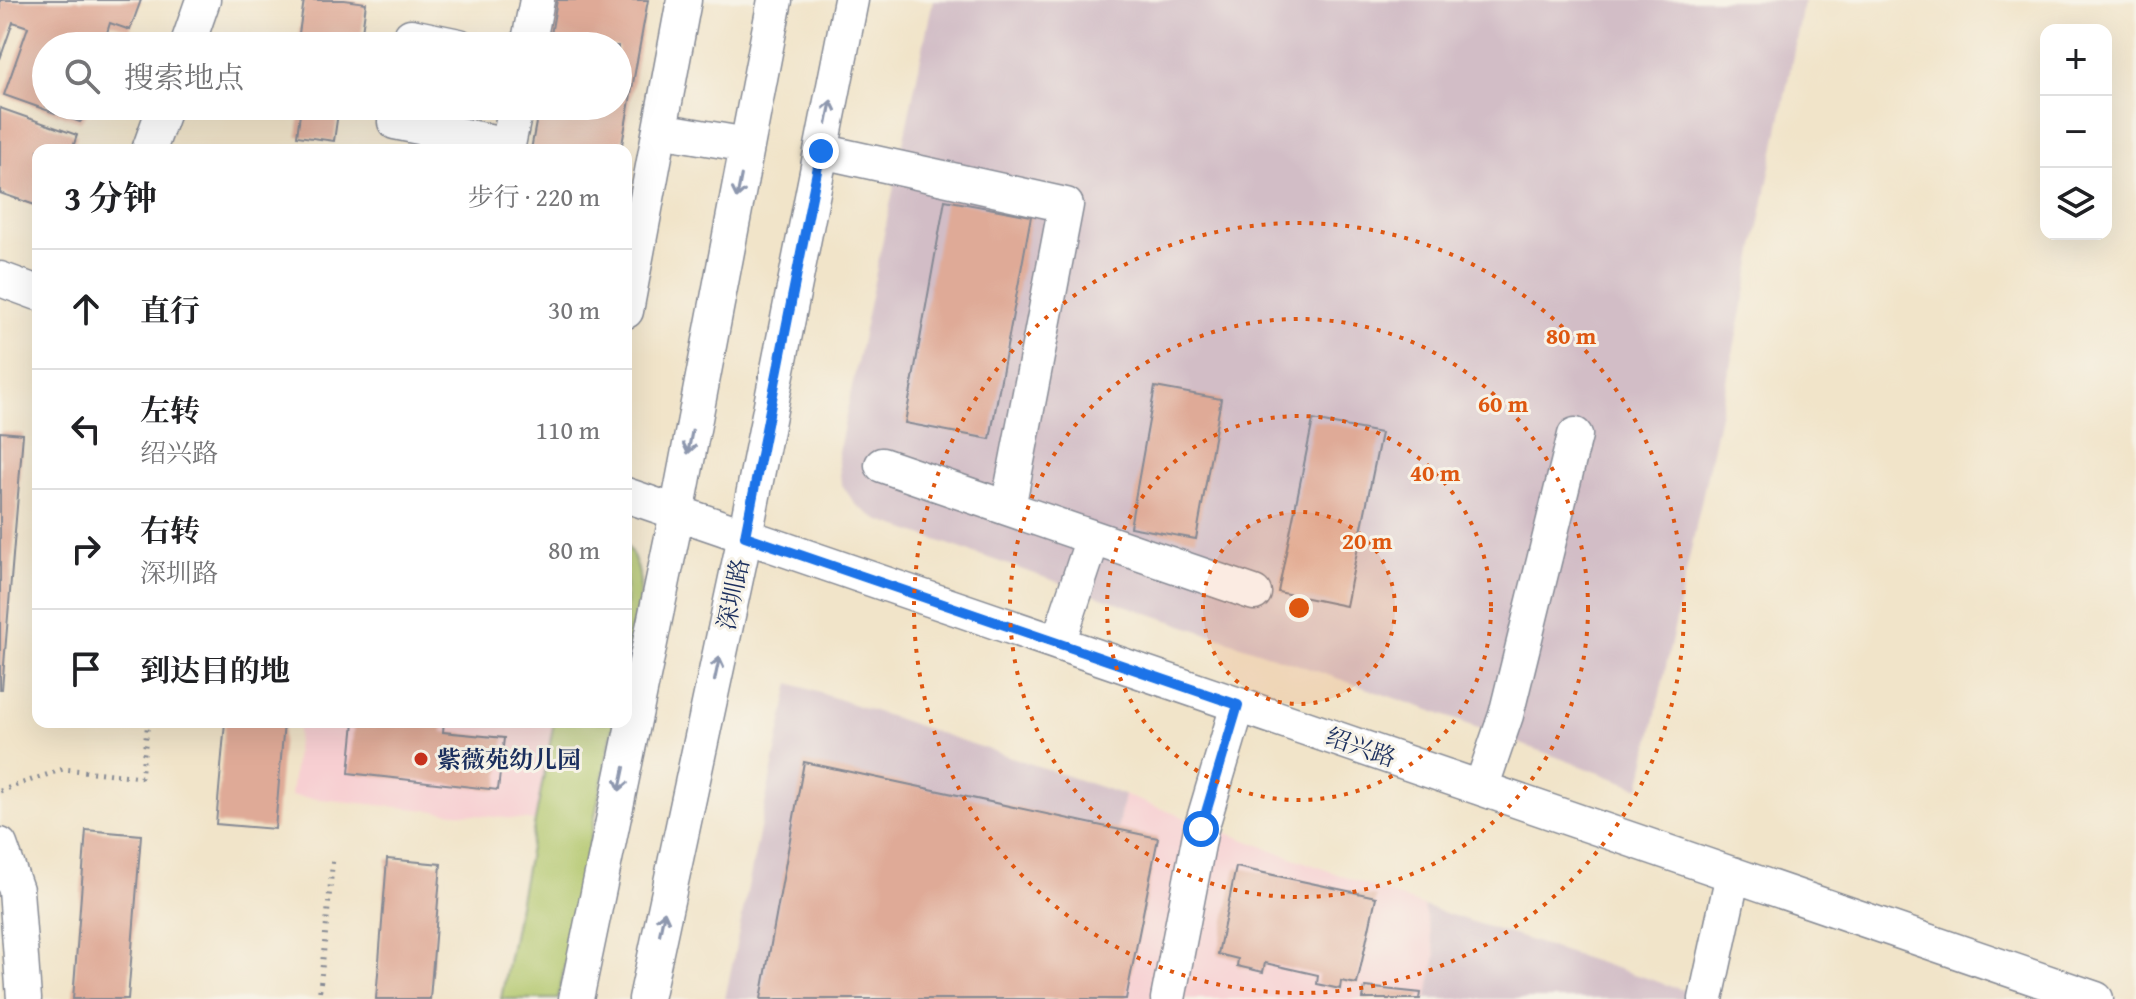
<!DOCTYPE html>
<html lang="zh">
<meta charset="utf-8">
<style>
body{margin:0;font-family:"Gentium Book Plus","Noto Serif SC",serif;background:#f2f2f2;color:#202124}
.controls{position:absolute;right:24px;top:24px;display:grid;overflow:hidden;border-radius:16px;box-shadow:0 8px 32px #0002}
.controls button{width:72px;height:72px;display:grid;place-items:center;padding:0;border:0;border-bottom:2px solid #e0e0e0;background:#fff;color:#202124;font:40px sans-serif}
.stop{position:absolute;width:24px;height:24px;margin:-18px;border:6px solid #1a73e8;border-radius:50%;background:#fff}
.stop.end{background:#1a73e8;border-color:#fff;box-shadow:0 2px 8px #0008}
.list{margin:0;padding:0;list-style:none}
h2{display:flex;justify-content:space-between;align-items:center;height:104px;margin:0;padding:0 32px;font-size:34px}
h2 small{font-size:26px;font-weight:400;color:#757577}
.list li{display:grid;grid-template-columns:52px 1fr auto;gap:24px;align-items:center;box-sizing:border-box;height:120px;padding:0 32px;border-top:2px solid #e0e0e0}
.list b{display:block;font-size:30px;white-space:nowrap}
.list p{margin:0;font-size:26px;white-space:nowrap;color:#757577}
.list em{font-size:26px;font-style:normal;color:#757577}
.icon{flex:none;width:44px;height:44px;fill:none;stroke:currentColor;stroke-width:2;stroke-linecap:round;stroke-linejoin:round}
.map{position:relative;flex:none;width:2136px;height:999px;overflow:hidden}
.search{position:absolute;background:#fff;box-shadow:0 8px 32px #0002;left:32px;top:32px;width:600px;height:88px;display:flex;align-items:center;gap:20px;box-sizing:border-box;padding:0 28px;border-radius:44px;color:#757577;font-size:30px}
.panel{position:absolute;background:#fff;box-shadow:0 8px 32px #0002;left:32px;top:144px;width:600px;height:584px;border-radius:16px}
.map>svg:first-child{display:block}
.built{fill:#f7cfd2}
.industrial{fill:#d2bdc6}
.green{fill:#b1c66b;stroke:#667a64;stroke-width:2}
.building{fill:#dfaa97}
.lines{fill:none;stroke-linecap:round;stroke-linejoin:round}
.minor-casing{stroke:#868a94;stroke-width:37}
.path{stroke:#868a94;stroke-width:5;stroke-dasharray:2 6;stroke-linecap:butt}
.minor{stroke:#fff;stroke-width:34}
.oneway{stroke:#8d97ae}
.route{stroke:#1a73e8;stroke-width:10}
.ring{fill:none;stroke:#de5710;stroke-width:4;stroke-dasharray:4 8}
.poi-dot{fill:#c8321e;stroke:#f7f3e8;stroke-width:3}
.labels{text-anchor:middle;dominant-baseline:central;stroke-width:6;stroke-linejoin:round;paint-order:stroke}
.street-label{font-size:24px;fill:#1b2f5e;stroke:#f7f3e8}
.poi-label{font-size:24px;font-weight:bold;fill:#1b2f5e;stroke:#f7f3e8;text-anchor:start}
.centre{fill:#de5710;stroke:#f7f3e8;stroke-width:4}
.ring-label{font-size:24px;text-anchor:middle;font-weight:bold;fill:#de5710;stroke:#f7f3e8;stroke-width:6;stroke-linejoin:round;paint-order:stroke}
</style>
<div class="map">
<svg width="2136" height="999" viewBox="0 0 2136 999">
<rect width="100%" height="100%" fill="#f7f3e8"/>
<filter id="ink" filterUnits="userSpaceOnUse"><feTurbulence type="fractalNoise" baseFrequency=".0125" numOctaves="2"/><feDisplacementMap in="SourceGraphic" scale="16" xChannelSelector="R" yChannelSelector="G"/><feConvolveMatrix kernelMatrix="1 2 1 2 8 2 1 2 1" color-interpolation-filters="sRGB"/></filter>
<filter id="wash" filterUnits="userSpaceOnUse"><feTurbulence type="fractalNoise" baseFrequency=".006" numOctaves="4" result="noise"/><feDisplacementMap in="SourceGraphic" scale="32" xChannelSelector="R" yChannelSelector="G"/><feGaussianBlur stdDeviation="1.8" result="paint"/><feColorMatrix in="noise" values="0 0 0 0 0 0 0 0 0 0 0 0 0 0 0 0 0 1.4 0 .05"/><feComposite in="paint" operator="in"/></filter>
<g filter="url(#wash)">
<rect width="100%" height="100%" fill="#f1e4c9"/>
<path class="built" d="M299,722H554L535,821L291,796Z
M1124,795L1423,906L1436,955L1427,999H1084Z"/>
<path class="industrial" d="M933,0H1804L1745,297L1640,788L1435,712L878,520L855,504L841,483L838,454Z
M790,683L1124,795L1084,999H725Z
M1423,906L1711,999H1427L1436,955Z"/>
<path class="green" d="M626,545C653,579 634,624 626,662Z
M554,722H614L558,999H501Z"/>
<g id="blocks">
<path class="building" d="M0,0H141L130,30L110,23L103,46H46V106H85L88,113L80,122L4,95L28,27L13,22L0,59Z
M304,0H344L366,3L360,46H310L311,42L298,40Z
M557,0H648L621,150H531L539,106H618V46H549Z
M301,106H339L334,141L297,136Z
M0,108L77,135L72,150H38V206L0,193Z
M945,200L1031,216L990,439L905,423Z
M1155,387L1221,399L1196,539L1130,527Z
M1313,420L1381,433L1346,606L1278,592Z
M0,432L23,434L2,689H0Z
M225,722H284L275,829L216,824Z
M354,722H444L443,732L504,738L498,790L349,773Z
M804,762L1158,838L1126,999H761Z
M86,830L141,835L128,999H73Z
M387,859L441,864L430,999H376Z
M1236,867L1376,897L1357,984L1341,981L1340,989L1317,984L1318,975L1265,963L1263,972L1237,966L1238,959L1218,954Z
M1365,987L1421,993L1420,999H1363Z"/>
</g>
</g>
<g filter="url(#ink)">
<use href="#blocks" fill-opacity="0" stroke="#868a94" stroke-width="2"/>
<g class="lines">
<g class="minor-casing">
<path id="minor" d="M187,46L203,0
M409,46L411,36L459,46
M528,46L537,0
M398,106L395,122L508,145L516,106
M660,130L747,145
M149,150L165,106
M821,151L1066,205L1008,508
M0,279L38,293
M626,311L684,0
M882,465L1254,593
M626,495L2096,999
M1058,643L1093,538
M1481,788L1506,715L1575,435
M0,845L16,890L24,999
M576,999L677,513L775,0
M646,999L745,536L851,0
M1168,999L1201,829L1238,705
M1706,999L1733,874"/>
</g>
<path class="path" d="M0,791L63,769L141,777L148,722
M319,999L333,858"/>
<use href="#minor" class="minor"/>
</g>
<defs><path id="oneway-shaft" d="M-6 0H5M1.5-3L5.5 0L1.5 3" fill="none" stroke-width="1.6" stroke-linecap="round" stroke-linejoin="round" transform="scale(2)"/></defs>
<g class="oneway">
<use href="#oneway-shaft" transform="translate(829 112) rotate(-79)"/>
<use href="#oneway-shaft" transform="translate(739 187) rotate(101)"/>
<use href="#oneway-shaft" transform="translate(690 442) rotate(101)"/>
<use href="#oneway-shaft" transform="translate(717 669) rotate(-78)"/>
<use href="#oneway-shaft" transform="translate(622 779) rotate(102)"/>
<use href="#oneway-shaft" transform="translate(662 923) rotate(-78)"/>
</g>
</g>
<g class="lines" filter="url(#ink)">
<path class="route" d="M821,151L745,536L1238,705L1201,829"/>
</g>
<circle cx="1299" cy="608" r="96" fill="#de5710" fill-opacity=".12"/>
<g class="ring">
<circle cx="1299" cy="608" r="96"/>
<circle cx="1299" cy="608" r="192"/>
<circle cx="1299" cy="608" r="289"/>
<circle cx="1299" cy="608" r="385"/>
</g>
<circle class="poi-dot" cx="421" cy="759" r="8"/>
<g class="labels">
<g class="street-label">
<text transform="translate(733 594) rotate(-78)">深圳路</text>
<text transform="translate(1361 747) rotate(19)">绍兴路</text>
</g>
<g class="poi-label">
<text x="437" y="759">紫薇苑幼儿园</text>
</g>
</g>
<circle cx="1299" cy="608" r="12" class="centre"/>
<g class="ring-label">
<text x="1571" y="344">80 m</text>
<text x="1503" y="412">60 m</text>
<text x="1435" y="481">40 m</text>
<text x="1367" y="549">20 m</text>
</g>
</svg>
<div class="controls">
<button>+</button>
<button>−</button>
<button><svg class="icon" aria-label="layers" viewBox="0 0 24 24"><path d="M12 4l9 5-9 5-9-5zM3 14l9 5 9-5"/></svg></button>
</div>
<div class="stop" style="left:1201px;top:829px"></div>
<div class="stop end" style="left:821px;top:151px"></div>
<div class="search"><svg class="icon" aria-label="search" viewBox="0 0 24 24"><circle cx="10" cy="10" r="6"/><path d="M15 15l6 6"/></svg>搜索地点</div>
<section class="panel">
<h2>3 分钟<small>步行 · 220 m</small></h2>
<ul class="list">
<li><svg class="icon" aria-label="ahead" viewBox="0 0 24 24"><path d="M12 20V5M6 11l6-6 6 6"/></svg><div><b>直行</b></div><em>30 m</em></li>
<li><svg class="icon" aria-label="left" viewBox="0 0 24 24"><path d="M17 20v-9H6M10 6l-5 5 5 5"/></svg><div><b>左转</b><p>绍兴路</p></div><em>110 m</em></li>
<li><svg class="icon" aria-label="right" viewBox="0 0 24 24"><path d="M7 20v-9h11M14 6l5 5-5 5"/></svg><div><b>右转</b><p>深圳路</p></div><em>80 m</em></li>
<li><svg class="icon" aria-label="arrive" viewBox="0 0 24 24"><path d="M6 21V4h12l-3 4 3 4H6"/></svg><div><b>到达目的地</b></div></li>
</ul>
</section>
</div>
